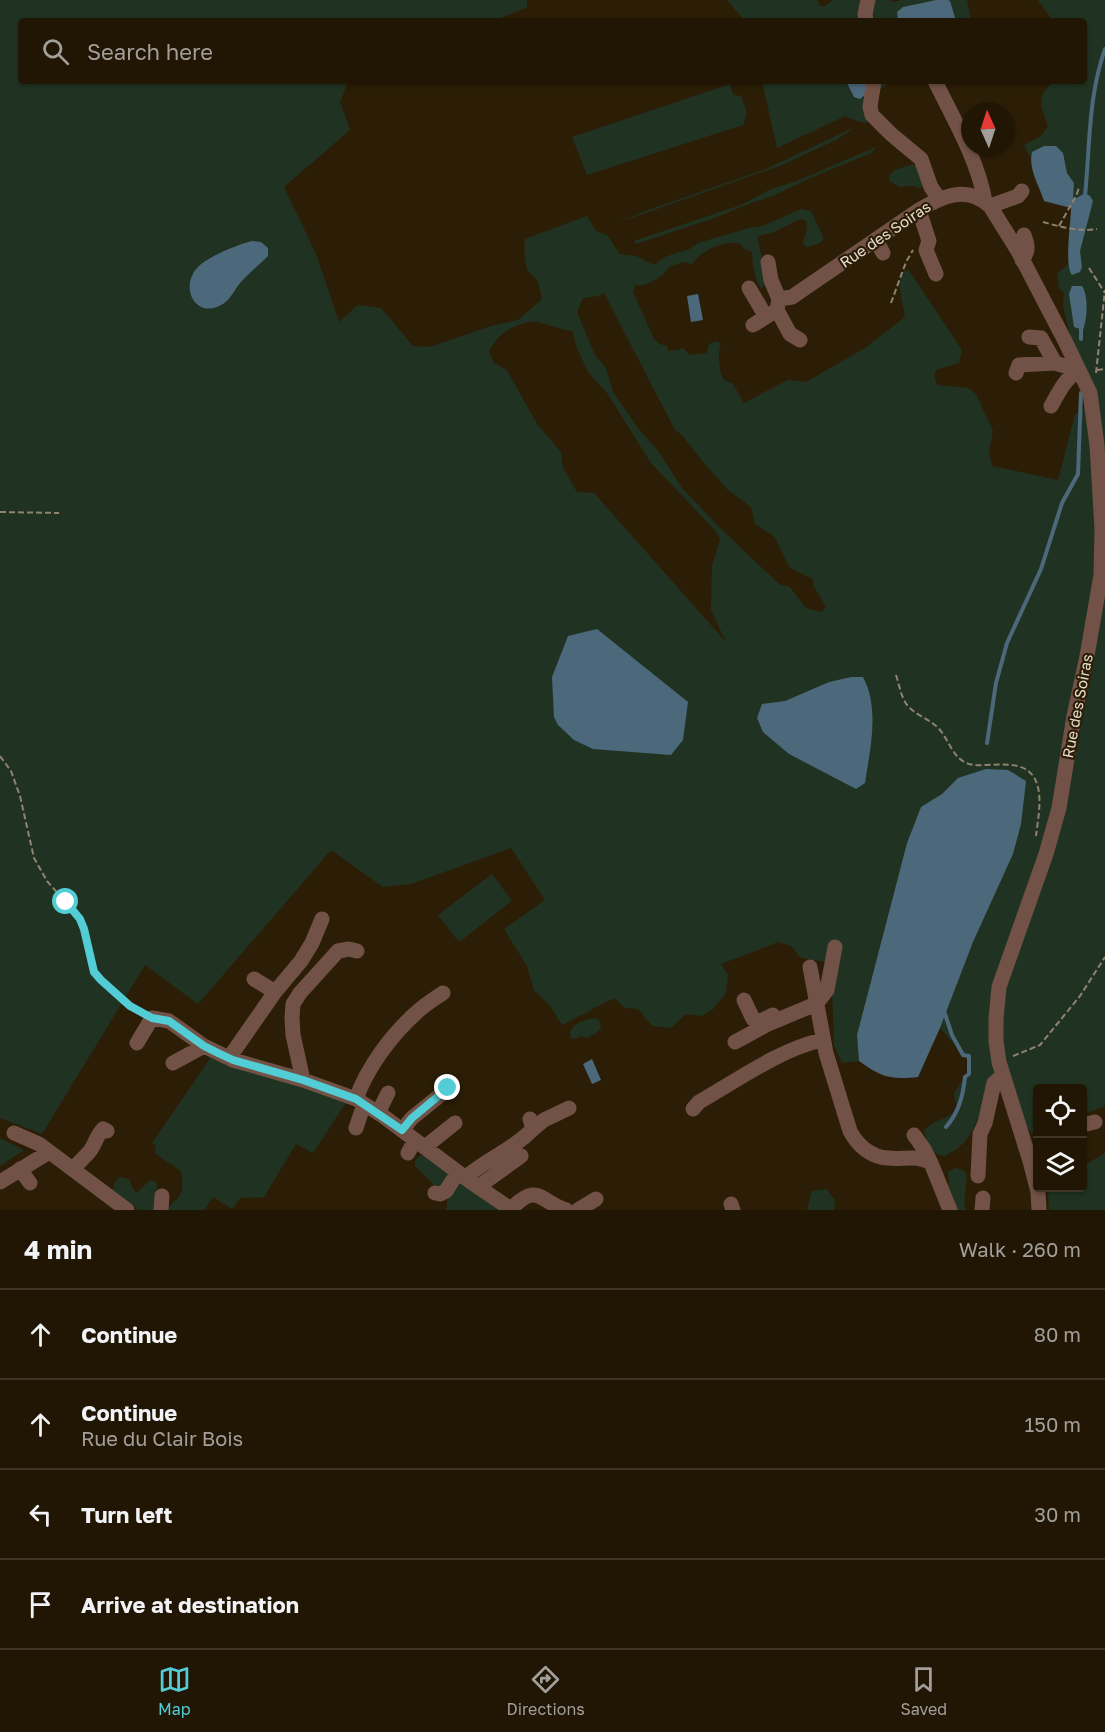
<!DOCTYPE html>
<meta charset="utf-8">
<style>
body{margin:0;font-family:"Golos Text",sans-serif;background:#2d2313;color:#f1f3f6}
.controls{position:absolute;right:18px;bottom:18px;display:grid;overflow:hidden;border-radius:6px;box-shadow:0 2px 4px #0004}
.controls button{width:54px;height:54px;display:grid;place-items:center;padding:0;border:0;border-bottom:2px solid #3e3526;background:#211604;color:#f1f3f6;font:30px sans-serif}
.compass{position:absolute;left:961px;top:102px;width:54px;height:54px;border-radius:50%;background:#211604;box-shadow:0 2px 4px #0004;rotate:357deg}
.stop{position:absolute;width:18px;height:18px;margin:-14px;border:4px solid #52ccd5;border-radius:50%;background:#fff}
.stop.end{background:#52ccd5;border-color:#fff;box-shadow:0 2px 6px #0008}
.list{margin:0;padding:0;list-style:none}
h2{display:flex;justify-content:space-between;align-items:center;height:78px;margin:0;padding:0 24px;font-size:26px}
h2 small{font-size:20px;font-weight:400;color:#a29f9a}
.list li{display:grid;grid-template-columns:39px 1fr auto;gap:18px;align-items:center;box-sizing:border-box;height:90px;padding:0 24px;border-top:2px solid #3e3526}
.list b{display:block;font-size:22px;white-space:nowrap}
.list p{margin:0;font-size:20px;white-space:nowrap;color:#a29f9a}
.list em{font-size:20px;font-style:normal;color:#a29f9a}
.icon{flex:none;width:33px;height:33px;fill:none;stroke:currentColor;stroke-width:2;stroke-linecap:round;stroke-linejoin:round}
.map{position:relative;flex:none;width:1105px;height:1210px;overflow:hidden}
.search{position:absolute;background:#211604;box-shadow:0 2px 4px #0004;left:18px;right:18px;top:18px;height:66px;display:flex;align-items:center;gap:15px;box-sizing:border-box;padding:0 21px;border-radius:6px;color:#a29f9a;font-size:22px}
.sheet{height:438px;background:#211604}
nav{display:flex;justify-content:space-around;align-items:center;box-sizing:border-box;height:84px;border-top:2px solid #3e3526;background:#211604;font-size:16px;color:#a29f9a}
nav a{display:grid;justify-items:center;gap:3px}
nav .on{color:#52ccd5}
.map>svg:first-child{display:block}
.green{fill:#203322;fill-rule:evenodd}
.water{fill:#4c697c}
.lines{fill:none;stroke-linecap:round;stroke-linejoin:round}
.stream{stroke:#4c697c;stroke-width:4}
.path{stroke:#8f8370;stroke-width:2;stroke-dasharray:6 3;stroke-linecap:butt}
.minor{stroke:#725246;stroke-width:15}
.route{stroke:#52ccd5;stroke-width:8}
.labels{text-anchor:middle;dominant-baseline:central;stroke-width:4.5;stroke-linejoin:round;paint-order:stroke}
.street-label{font-size:15px;fill:#e7ddcf;stroke:#2c1e06}
</style>
<div class="map">
<svg width="1105" height="1210" viewBox="0 0 1105 1210">
<rect width="100%" height="100%" fill="#2c1e06"/>
<path class="green" d="M0,0H527V7L494,21H21V81H355L347,84L340,102L350,130L284,187L316,254L339,322L358,305L381,308L413,346L430,347L491,326L518,320L542,299L538,281L527,270L524,249L525,239L587,216L596,231L607,235L620,254L636,256L654,265L665,257L679,252L688,250L698,243L749,228L763,226L801,209L811,211L824,239L820,243L808,247L803,244C804,235 811,225 804,219L798,220L772,233L757,236L763,262L766,285L761,288C755,279 752,263 752,252L745,249L739,243C723,241 701,250 692,264L683,262L669,267C662,278 647,287 635,285L633,292L654,339L660,344L667,346L668,351L679,350L682,347L690,355L707,353L709,344L718,341L721,344C717,356 719,368 723,379L733,384L744,403L788,380L806,382L865,348L905,317L899,285L903,272L908,269L962,350L959,363L936,370L934,376L937,385L968,388L976,394L993,431L989,452L992,466L1058,480L1075,414L1088,406L1063,307L1064,293L1059,288L1057,274L1073,260L1080,196L1073,200L1074,183L1067,173L1063,153L1032,152L1031,158L1024,145L1041,136L1048,126C1041,105 1035,98 1054,81H1084V21H1053L1038,0H1105V1106L1083,1114L1082,1088H1038L1037,1131L1031,1133L1004,1090L990,1083C979,1112 976,1143 944,1156C929,1152 928,1146 924,1131C932,1121 947,1118 958,1111L954,1094L960,1083L971,1075L970,1063L940,1028L973,942L1013,854L958,778L942,794L921,807L907,843L857,1035L859,1061L842,1063L834,1045L832,989L827,962L801,958L791,946L778,942L721,964L728,975L726,993L713,1009L702,1016L686,1014L671,1028L652,1026L638,1009L625,1008L614,998L562,1025L550,1006L534,990L527,966L504,929L545,900L511,848L411,884L383,887L331,850L198,1004L145,965L42,1134L0,1118ZM238,245L241,283C236,288 231,299 225,303C216,309 204,309 195,304L198,267ZM604,293L675,430L682,435L704,463L728,490L751,507L755,524L775,537L789,567L813,579V585L826,607L822,612L806,608L789,586L780,585L717,525L682,488L659,452L638,428L613,392L606,368L595,355L577,312L583,298L598,296ZM534,321L573,332L576,346L588,372L607,393L651,463L715,530L720,540L712,566L711,610L726,642L594,493L577,492L563,468L561,452L537,424L507,370L494,363L489,351C499,332 513,325 534,321ZM851,677L856,789L789,754L785,701L829,682Z
M727,0H817L820,6H825L833,0H889L894,2L902,0H936L903,7L898,18V21H859L838,18V21H745Z
M948,0H967L971,21H956Z
M762,81H846L854,97L869,81H893L879,90L866,123L854,120L845,116L777,148Z
M730,84L733,95L741,96L747,113L743,125L587,175L572,137Z
M855,127L838,139L782,165L617,223L648,210L766,169Z
M876,147L871,153L806,180L773,196L754,202L714,218L636,244L634,241L741,205L771,189L797,181Z
M913,164L921,171L923,187L919,188C912,185 907,186 900,187L889,181L890,174L895,170Z
M492,874L512,901L459,942L438,915Z
M593,1018L599,1020L601,1028L596,1033L587,1038L581,1036L575,1039L571,1038L570,1032L574,1026L580,1022Z
M211,1057L347,1101L313,1153L296,1144L264,1197L240,1198L232,1209L213,1197L204,1210H166C170,1205 173,1203 177,1199C184,1192 182,1182 182,1173C174,1164 164,1161 155,1153V1147L157,1146L152,1143Z
M0,1138L24,1150L0,1166Z
M1105,1153V1210H1049L1048,1188H1082L1083,1166Z
M421,1155H429L502,1210H445L447,1207V1198L415,1166V1160Z
M955,1168L963,1170L967,1175L964,1205L967,1210H953L947,1191L949,1185L948,1172Z
M119,1177L129,1179L132,1187L137,1193L150,1180L156,1182L158,1194L157,1210H138L113,1191L114,1184Z
M826,1189L835,1200L834,1210H807L812,1191Z"/>
<path class="water" d="M936,0H948L950,1L956,21H898L897,12L903,7Z
M846,81H869L866,94L860,99L854,97Z
M1044,146H1056L1063,153L1067,173L1074,183L1073,200L1085,193L1090,196L1093,201L1080,251L1082,267L1080,272L1072,275C1064,265 1071,222 1071,208L1044,201C1039,185 1028,169 1032,152Z
M252,241L261,242L268,248V256C259,265 249,273 241,282C235,289 231,299 223,304C195,321 179,286 198,267C207,257 239,244 252,241Z
M1072,286H1082C1089,297 1087,319 1083,330L1074,327L1069,294Z
M698,294L703,320L691,322L687,296Z
M597,629L688,702L683,740L671,755L593,749L574,740L558,725L554,717L552,677L568,636Z
M851,677H863C880,709 870,749 865,783L856,789L789,754L763,732L757,718L762,704L785,701L829,682Z
M986,769L1008,770L1026,781L1021,824L1013,854L973,942L940,1028L918,1077C890,1080 881,1077 859,1061L857,1035L907,843L921,807L942,794L958,778Z
M592,1059L601,1080L592,1084L583,1064Z"/>
<g class="lines">
<path class="stream" d="M1085,196C1090,146 1088,97 1105,49
M1081,327V339
M987,743L996,683L1007,643L1041,569L1062,503L1078,474L1081,393
M944,1011L952,1035L963,1055L969,1056V1074L965,1077C963,1096 959,1112 946,1127"/>
<path class="path" d="M1043,222C1061,227 1079,232 1097,229
M1059,226L1076,196L1079,188
M1089,268L1105,293
M891,303L906,262L913,250
M1097,370L1105,369
M1096,373L1105,290
M0,512L59,513
M896,675C899,684 901,697 907,705C916,716 931,719 940,730C950,742 953,759 969,764C981,767 998,763 1011,765C1049,768 1039,811 1036,836
M0,756L11,771L20,796L34,858L47,881L80,919L84,929L94,972L119,998L141,1013
M1013,1056L1040,1045L1080,996L1105,957"/>
<path class="minor" d="M866,21L865,14L868,0
M874,81L870,107L872,115L891,134L921,159L931,187L939,199
M935,81C954,120 977,158 985,201
M990,206L1018,196L1022,191
M919,210L929,241L926,250L936,274
M876,240L883,253
M1022,260C1029,251 1028,245 1024,235
M749,288L766,317
M779,299L792,297L919,210C943,196 966,185 990,206L1018,251L1065,341L1090,393L1097,445L1102,529L1101,575L1087,656L1074,716L1059,808L1046,854L999,987L996,1019V1041L999,1062L1030,1161L1038,1192L1039,1210
M777,310L790,334L800,340
M753,325L777,310L779,299L771,280L768,262
M1029,337L1041,338L1055,363
M1016,373L1019,365L1055,363L1078,370
M1051,406C1059,392 1065,379 1078,370
M810,967L826,1053L850,1131C857,1145 871,1157 888,1158C903,1160 917,1154 931,1163L950,1210
M254,979L275,992
M744,1000L753,1019L761,1021L773,1015
M735,1042L768,1024L816,1004L827,990L835,947
M137,1043L152,1018L169,1021L204,1046L233,1060L303,1080L356,1099L383,1116L471,1182L512,1210
M229,1058L275,992L301,961L312,943L322,919
M173,1063L204,1046
M303,1080L293,1035L292,1018L293,1004L300,993L338,951L349,949L357,951
M356,1099C367,1068 391,1035 416,1013C424,1005 434,999 443,993
M693,1109L699,1102C736,1081 782,1048 823,1040
M378,1113L388,1093
M1082,1125L1095,1122
M356,1128L364,1104
M533,1129L544,1120L569,1108
M402,1130L412,1118L449,1088
M14,1133L39,1144L127,1210
M914,1135L924,1149L931,1163
M425,1147L455,1123
M408,1153L415,1140
M20,1169L30,1183
M73,1169C78,1163 85,1157 90,1151C95,1144 97,1135 103,1129L107,1131
M978,1176L980,1134L985,1123L994,1083L1003,1075
M465,1178C486,1159 513,1150 533,1129L530,1119
M0,1182L49,1152
M478,1187L521,1156
M435,1193L440,1194L446,1191L458,1172
M731,1204L733,1210
M511,1209C538,1181 540,1202 566,1210
M161,1210L162,1196
M578,1210L596,1199
M982,1210L983,1198"/>
</g>
<g class="lines">
<path class="route" d="M66,902L80,919L84,929L94,972L101,980L130,1006L152,1018L169,1021L204,1046L218,1053L233,1060L303,1080L356,1099L402,1130L412,1118L448,1088"/>
</g>
<g class="labels">
<g class="street-label">
<text transform="translate(885 234) rotate(-34)">Rue des Soiras</text>
<text transform="translate(1077 706) rotate(-79)">Rue des Soiras</text>
</g>
</g>
</svg>
<div class="controls">
<button><svg class="icon" aria-label="locate" viewBox="0 0 24 24"><circle cx="12" cy="12" r="6"/><path d="M12 2v4M12 18v4M2 12h4M18 12h4"/></svg></button>
<button><svg class="icon" aria-label="layers" viewBox="0 0 24 24"><path d="M12 4l9 5-9 5-9-5zM3 14l9 5 9-5"/></svg></button>
</div>
<svg class="compass" viewBox="-18 -18 36 36"><path d="M0-13l5 13h-10z" fill="#e53935"/><path d="M0 13l5-13h-10z" fill="#a29f9a"/></svg>
<div class="stop" style="left:66px;top:902px"></div>
<div class="stop end" style="left:448px;top:1088px"></div>
<div class="search"><svg class="icon" aria-label="search" viewBox="0 0 24 24"><circle cx="10" cy="10" r="6"/><path d="M15 15l6 6"/></svg>Search here</div>
</div>
<section class="sheet">
<h2>4 min<small>Walk · 260 m</small></h2>
<ul class="list">
<li><svg class="icon" aria-label="ahead" viewBox="0 0 24 24"><path d="M12 20V5M6 11l6-6 6 6"/></svg><div><b>Continue</b></div><em>80 m</em></li>
<li><svg class="icon" aria-label="ahead" viewBox="0 0 24 24"><path d="M12 20V5M6 11l6-6 6 6"/></svg><div><b>Continue</b><p>Rue du Clair Bois</p></div><em>150 m</em></li>
<li><svg class="icon" aria-label="left" viewBox="0 0 24 24"><path d="M17 20v-9H6M10 6l-5 5 5 5"/></svg><div><b>Turn left</b></div><em>30 m</em></li>
<li><svg class="icon" aria-label="arrive" viewBox="0 0 24 24"><path d="M6 21V4h12l-3 4 3 4H6"/></svg><div><b>Arrive at destination</b></div></li>
</ul>
</section>
<nav>
<a class="on"><svg class="icon" aria-label="map" viewBox="0 0 24 24"><path d="M3 6l6-2 6 2 6-2v14l-6 2-6-2-6 2zM9 4v14M15 6v14"/></svg>Map</a>
<a><svg class="icon" aria-label="directions" viewBox="0 0 24 24"><path d="M12 3l9 9-9 9-9-9zM9 14v-3h6M13 9l2 2-2 2"/></svg>Directions</a>
<a><svg class="icon" aria-label="saved" viewBox="0 0 24 24"><path d="M7 4h10v16l-5-4-5 4z"/></svg>Saved</a>
</nav>
